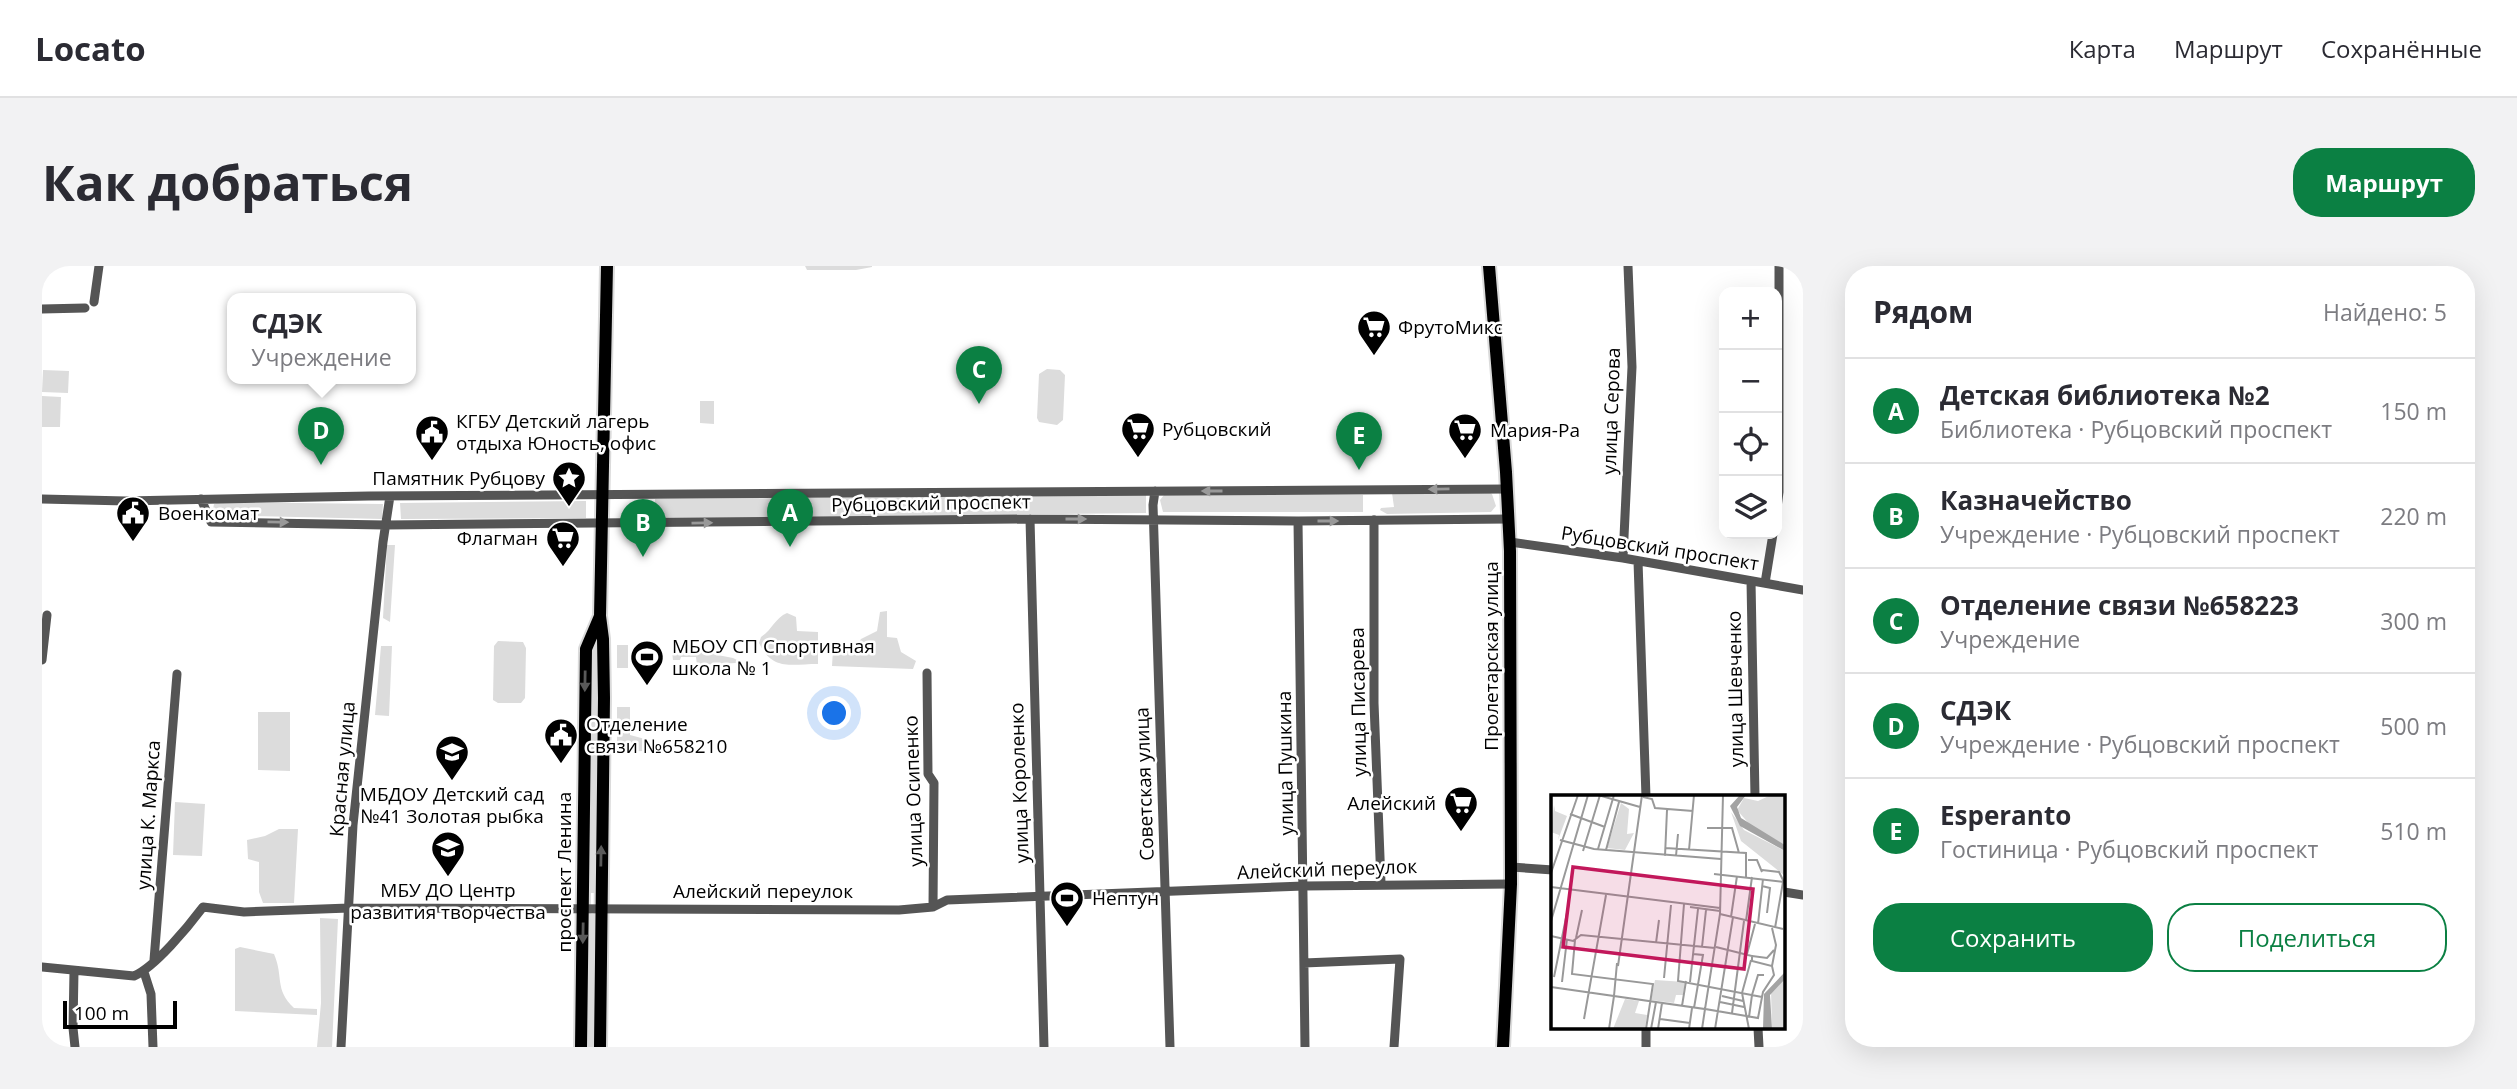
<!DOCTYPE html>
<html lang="ru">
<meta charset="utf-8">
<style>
body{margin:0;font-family:"Open Sans",sans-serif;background:#f2f2f3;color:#2b2b33}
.controls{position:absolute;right:21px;top:21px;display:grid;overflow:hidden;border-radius:14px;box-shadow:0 7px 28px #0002}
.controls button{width:63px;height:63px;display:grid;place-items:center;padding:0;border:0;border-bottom:2px solid #e1e1e2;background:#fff;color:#2b2b33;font:35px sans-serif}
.scale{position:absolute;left:21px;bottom:18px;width:114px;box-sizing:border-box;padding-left:7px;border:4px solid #000;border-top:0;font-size:19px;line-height:24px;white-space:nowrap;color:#000;-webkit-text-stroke:5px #fff;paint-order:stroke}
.you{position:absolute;left:793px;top:448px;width:24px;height:24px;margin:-18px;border:5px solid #fff;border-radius:50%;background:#1a73e8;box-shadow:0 0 0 10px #1a73e833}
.badge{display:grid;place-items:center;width:46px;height:46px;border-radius:50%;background:#0b8043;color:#fff;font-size:23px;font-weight:700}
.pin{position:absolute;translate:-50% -58px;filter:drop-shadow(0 2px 4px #0008)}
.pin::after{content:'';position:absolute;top:37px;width:24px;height:21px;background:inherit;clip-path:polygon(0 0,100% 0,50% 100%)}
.popup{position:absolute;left:185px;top:27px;width:189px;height:91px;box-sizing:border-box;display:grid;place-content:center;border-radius:14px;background:#fff;filter:drop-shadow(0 2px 5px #0005);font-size:23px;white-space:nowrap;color:#7c7c81}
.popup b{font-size:26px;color:#2b2b33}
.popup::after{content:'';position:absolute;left:50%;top:100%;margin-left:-14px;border:14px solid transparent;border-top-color:#fff}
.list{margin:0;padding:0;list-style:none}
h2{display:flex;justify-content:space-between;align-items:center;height:91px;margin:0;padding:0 28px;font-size:30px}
h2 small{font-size:23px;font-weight:400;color:#7c7c81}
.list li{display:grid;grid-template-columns:46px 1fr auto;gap:21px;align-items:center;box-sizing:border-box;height:105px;padding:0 28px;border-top:2px solid #e1e1e2}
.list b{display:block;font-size:26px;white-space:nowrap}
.list p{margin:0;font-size:23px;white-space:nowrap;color:#7c7c81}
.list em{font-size:23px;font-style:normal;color:#7c7c81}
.actions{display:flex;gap:14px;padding:21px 28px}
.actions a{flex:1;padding:16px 0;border:2px solid #0b8043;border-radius:28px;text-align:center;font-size:24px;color:#0b8043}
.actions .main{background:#0b8043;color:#fff}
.icon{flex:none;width:38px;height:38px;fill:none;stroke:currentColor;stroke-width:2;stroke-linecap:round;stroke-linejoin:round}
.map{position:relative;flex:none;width:1761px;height:781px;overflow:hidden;border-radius:28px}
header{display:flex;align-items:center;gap:42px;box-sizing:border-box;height:98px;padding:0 35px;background:#fff;border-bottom:2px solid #e1e1e2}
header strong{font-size:33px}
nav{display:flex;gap:38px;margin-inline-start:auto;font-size:24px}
.intro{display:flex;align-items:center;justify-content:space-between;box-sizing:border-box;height:168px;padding:0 42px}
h1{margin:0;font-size:49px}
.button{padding:18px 32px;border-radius:28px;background:#0b8043;color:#fff;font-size:24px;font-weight:700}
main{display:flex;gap:42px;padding:0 42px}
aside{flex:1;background:#fff;border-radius:28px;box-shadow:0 7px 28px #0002}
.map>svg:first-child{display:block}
.green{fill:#dcdcdc}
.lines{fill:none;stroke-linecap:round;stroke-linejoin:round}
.major-casing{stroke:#dbdbdb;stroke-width:16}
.minor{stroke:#555;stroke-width:9}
.major{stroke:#000;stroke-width:12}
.oneway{fill:#999}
.oneway2{fill:#595959}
.labels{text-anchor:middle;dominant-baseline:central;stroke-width:5;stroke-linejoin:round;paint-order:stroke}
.poi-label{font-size:19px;fill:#000;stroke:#fff;text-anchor:start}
.street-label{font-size:19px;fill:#000;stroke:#fff}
.inset-road{fill:none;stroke:#999;stroke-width:2}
.view{fill:#c2185b;fill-opacity:0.15;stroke:#c2185b;stroke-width:3.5}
.inset-edge{fill:none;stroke:#000;stroke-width:3.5}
</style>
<header>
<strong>Locato</strong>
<nav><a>Карта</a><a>Маршрут</a><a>Сохранённые</a></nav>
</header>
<div class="intro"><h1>Как добраться</h1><a class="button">Маршрут</a></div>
<main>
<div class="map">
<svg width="1761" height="781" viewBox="0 0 1761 781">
<rect width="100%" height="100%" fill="#fff"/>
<path class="green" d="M763,0H830V1L814,4H765Z
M1005,103L1018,104L1023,109L1021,154L1015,159L997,156L995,152L997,108Z
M1,104L27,105L26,127L0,126Z
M0,130L19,131L18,161H0Z
M658,135H672V158L658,157Z
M1445,225L1450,228L1454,240L1449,246L1345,248L1338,244L1339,242L1352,241L1350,227Z
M1104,228V247L758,251V232Z
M1122,229H1321V246H1121L1118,234Z
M747,232L746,252L612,254L613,233Z
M544,235V252L359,253L358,237Z
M178,236L341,238L340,253L176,249L171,243L172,238Z
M345,279H353L348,356L341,352Z
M845,345V371L855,372L859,386L874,395L871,403L790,400L791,384L811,385L819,373L835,365L838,346Z
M745,347L754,351L755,365L776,366V398C748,398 731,405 717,377L719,371C730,364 733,352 745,347Z
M553,374L558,376L556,627H546L550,378Z
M456,375L481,376L484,382L483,432L479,437H456L451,434L452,380Z
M575,379H586V402H575Z
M339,380H350L347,450L333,449Z
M634,381L691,392L695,394L694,397L655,399L654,391H639L638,394H631L630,385Z
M575,441H588V469L603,473L602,485L575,486Z
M216,446H248V505L216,504Z
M133,536L163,538L160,590L131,589Z
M237,563H256L252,637H221L217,626V596L206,593L205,574L223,570Z
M544,647L556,648L554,781H543Z
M278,652L296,653L290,781H275L279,737Z
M198,681L232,688C242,711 232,723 252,742L275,743V749L193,745V683Z"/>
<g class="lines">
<g class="major-casing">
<path id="major" d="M1447,0L1464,206L1468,285L1469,618L1461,781
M539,781L544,383L558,350
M558,781L562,432L561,373L558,350L565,0"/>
</g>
<path class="minor" d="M52,36L57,0
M0,43L43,42
M1113,225L1111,239L1128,781
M751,228L752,255
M0,233L84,235L327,230L1465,223
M159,233L169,256L343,259L988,253L1256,255L1467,253
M1735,242L1737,226V0
M988,253L1002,781
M1332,254V437L1339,617
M1256,255L1263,781
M1468,276L1581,292L1761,324
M1581,292L1590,101L1586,0
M1596,295L1604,531
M1709,315L1713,531
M1723,317L1731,268
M0,394L5,349
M885,407L886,508L892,517L891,641
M1469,601L1511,604
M1742,626L1761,629
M112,694L135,408
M1262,697L1358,693L1352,781
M0,701L92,710C113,701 146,661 161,641L202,646L307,642L857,644L891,641L905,634L1262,620L1469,618
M32,705L31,762L33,781
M102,706L109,728L111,781
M1716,762L1717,781
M299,781L311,559L341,276L348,230
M1604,781V762"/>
<use href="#major" class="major"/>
</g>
<defs><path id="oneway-solid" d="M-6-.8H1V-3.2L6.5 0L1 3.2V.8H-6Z" transform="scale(1.75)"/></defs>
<g class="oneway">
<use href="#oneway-solid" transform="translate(1397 223) rotate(179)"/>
<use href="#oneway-solid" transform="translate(1170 225) rotate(180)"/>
<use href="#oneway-solid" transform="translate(1034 253)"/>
<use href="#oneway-solid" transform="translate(1286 255)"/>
<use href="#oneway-solid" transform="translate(236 256) rotate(1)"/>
<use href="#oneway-solid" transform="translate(660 257) rotate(-1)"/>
</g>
<g class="oneway2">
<use href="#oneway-solid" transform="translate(543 415) rotate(91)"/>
<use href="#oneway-solid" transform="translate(559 590) rotate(-89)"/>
<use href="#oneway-solid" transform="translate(541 667) rotate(91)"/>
</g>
<defs>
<g id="supermarket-pin" transform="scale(1.75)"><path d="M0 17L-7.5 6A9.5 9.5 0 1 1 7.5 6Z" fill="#000" stroke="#fff"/><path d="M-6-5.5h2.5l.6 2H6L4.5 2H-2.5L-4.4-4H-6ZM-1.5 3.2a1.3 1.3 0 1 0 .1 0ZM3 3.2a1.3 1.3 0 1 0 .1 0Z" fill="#fff"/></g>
<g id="civic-pin" transform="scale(1.75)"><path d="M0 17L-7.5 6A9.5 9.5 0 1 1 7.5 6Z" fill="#000" stroke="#fff"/><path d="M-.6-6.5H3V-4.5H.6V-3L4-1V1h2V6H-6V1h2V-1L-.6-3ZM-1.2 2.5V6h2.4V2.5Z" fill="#fff"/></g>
<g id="sight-pin" transform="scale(1.75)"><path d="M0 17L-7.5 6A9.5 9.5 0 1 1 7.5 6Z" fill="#000" stroke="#fff"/><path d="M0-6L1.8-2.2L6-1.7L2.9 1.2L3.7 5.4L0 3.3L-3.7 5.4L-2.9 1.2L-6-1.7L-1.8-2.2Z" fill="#fff"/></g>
<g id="stadium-pin" transform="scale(1.75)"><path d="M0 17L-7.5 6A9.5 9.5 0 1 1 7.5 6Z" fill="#000" stroke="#fff"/><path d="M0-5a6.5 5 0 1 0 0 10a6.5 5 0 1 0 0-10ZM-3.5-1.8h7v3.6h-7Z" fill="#fff"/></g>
<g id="school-pin" transform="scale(1.75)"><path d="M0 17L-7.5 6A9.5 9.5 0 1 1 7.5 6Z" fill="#000" stroke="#fff"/><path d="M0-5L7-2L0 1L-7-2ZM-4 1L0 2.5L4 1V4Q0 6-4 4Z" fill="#fff"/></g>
</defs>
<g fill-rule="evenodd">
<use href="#supermarket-pin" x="1332" y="61"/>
<use href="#supermarket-pin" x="1096" y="163"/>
<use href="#supermarket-pin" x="1423" y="164"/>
<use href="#civic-pin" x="390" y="166"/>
<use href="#sight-pin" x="527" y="212"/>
<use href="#civic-pin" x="91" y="247"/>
<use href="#supermarket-pin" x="521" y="272"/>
<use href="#stadium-pin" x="605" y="391"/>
<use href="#civic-pin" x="519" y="469"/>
<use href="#school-pin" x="410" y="486"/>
<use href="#supermarket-pin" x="1419" y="537"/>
<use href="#school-pin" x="406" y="582"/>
<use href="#stadium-pin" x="1025" y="632"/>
</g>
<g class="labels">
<g class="poi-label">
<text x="1356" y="61">ФрутоМикс</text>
<text x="414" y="155">КГБУ Детский лагерь<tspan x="414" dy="22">отдыха Юность, офис</tspan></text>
<text x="1120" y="163">Рубцовский</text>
<text x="1448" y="164">Мария-Ра</text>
<text x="503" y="212" text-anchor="end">Памятник Рубцову</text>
<text x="116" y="247">Военкомат</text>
<text x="496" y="272" text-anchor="end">Флагман</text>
<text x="630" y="380">МБОУ СП Спортивная<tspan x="630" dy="22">школа № 1</tspan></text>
<text x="544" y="458">Отделение<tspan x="544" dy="22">связи №658210</tspan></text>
<text x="410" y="528" text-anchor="middle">МБДОУ Детский сад<tspan x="410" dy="22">№41 Золотая рыбка</tspan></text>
<text x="1394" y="537" text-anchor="end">Алейский</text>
<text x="406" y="624" text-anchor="middle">МБУ ДО Центр<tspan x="406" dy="22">развития творчества</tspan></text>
<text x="1050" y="632">Нептун</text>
</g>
<g class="street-label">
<text transform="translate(1569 145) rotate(-88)">улица Серова</text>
<text transform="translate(889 237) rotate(-1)">Рубцовский проспект</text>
<text transform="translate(1618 282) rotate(9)">Рубцовский проспект</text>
<text transform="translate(1449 390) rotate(-90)">Пролетарская улица</text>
<text transform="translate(1693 423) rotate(-91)">улица Шевченко</text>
<text transform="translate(1316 436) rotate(-91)">улица Писарева</text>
<text transform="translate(1243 497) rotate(-91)">улица Пушкина</text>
<text transform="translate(300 503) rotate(-85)">Красная улица</text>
<text transform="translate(977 517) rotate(-92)">улица Короленко</text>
<text transform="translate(1102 518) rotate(-92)">Советская улица</text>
<text transform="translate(871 525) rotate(-92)">улица Осипенко</text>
<text transform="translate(106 549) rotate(-86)">улица К. Маркса</text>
<text transform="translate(1285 603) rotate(-2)">Алейский переулок</text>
<text transform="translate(522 606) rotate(-90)">проспект Ленина</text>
<text x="721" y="625">Алейский переулок</text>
</g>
</g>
<g transform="translate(1509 529)">
<rect width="234" height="234" fill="#fff"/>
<path d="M220,0L234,1V50L200,31L186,15L193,3L207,6ZM70,8L78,14L76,39L83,38L74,55L56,53ZM3,10L4,16L16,21L7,45L8,40L0,37ZM180,17L193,35L234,56V81L190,46ZM234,184V234H221L220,195ZM104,185L134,187L132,200H125L123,208L100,205ZM74,204L88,206L84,218L96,220L94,234H62Z" fill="#dcdcdc"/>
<path d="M195,0L186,12L190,23L234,50V56L189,31L179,11L189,0ZM234,177V184L219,200L221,234H212L213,199Z" fill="#a3a3a3"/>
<path class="inset-road" d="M47,0L89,12M92,2L101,4L104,13L142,16M19,19L54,32M156,33H181L188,58M9,45L43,54L170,64M114,53L195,58V82M47,54L63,0M55,55L68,7M138,55L143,0M32,56L49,0M114,61L116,15M125,61L127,39M197,65H206L211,77M0,78L27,0M163,79L233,87L228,77L211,75M211,91L219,93L216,118M0,92L169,113M133,109L127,186L211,202M139,112L169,116M169,119L232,134M180,122L186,81M0,126L37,0M195,126L201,82M207,129L212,84M221,133L225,150L221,171M224,133L232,87M0,141L22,146L30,140L164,153M25,143L31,115M24,145L21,179L102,189L95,234M105,148L108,125M151,152L155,115M142,159L152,160L143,213M196,159L204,129M201,161L216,163L223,155M67,171L91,0M3,182L18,108M113,183L120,110M11,187L16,144M139,187L147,114M0,192L154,214L169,119L172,0M201,200L207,180H213M63,201L66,168M171,201L192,206M169,207L193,212M131,211L135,186M181,218L193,126M198,222L201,200M33,224L55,100M109,224L139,228M58,234L63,201M100,234L105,207M107,234L111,208M138,234L141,213M151,234L154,214L207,223L212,197L223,180L221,171L201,166V161L165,152M164,234L182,122M198,234L191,198L200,165"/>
<path class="view" d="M22,72L202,94L193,174L12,152Z"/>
<rect width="234" height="234" class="inset-edge"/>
</g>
</svg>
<div class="controls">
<button>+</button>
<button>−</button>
<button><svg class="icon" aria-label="locate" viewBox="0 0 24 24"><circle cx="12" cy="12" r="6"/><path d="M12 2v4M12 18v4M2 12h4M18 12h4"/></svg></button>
<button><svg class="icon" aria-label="layers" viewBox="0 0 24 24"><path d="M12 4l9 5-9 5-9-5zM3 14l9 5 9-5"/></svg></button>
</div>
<div class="scale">100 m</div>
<div class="you"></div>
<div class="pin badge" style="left:748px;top:281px">A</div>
<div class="pin badge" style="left:601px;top:291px">B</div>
<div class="pin badge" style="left:937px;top:138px">C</div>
<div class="pin badge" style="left:279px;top:199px">D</div>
<div class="popup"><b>СДЭК</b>Учреждение</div>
<div class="pin badge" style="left:1317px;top:204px">E</div>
</div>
<aside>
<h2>Рядом<small>Найдено: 5</small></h2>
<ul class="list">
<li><span class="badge">A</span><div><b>Детская библиотека №2</b><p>Библиотека · Рубцовский проспект</p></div><em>150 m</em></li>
<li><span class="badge">B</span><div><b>Казначейство</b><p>Учреждение · Рубцовский проспект</p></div><em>220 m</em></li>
<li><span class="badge">C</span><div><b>Отделение связи №658223</b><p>Учреждение</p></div><em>300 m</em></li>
<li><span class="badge">D</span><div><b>СДЭК</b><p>Учреждение · Рубцовский проспект</p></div><em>500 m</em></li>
<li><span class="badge">E</span><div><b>Esperanto</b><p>Гостиница · Рубцовский проспект</p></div><em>510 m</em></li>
</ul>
<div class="actions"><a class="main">Сохранить</a><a>Поделиться</a></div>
</aside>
</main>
